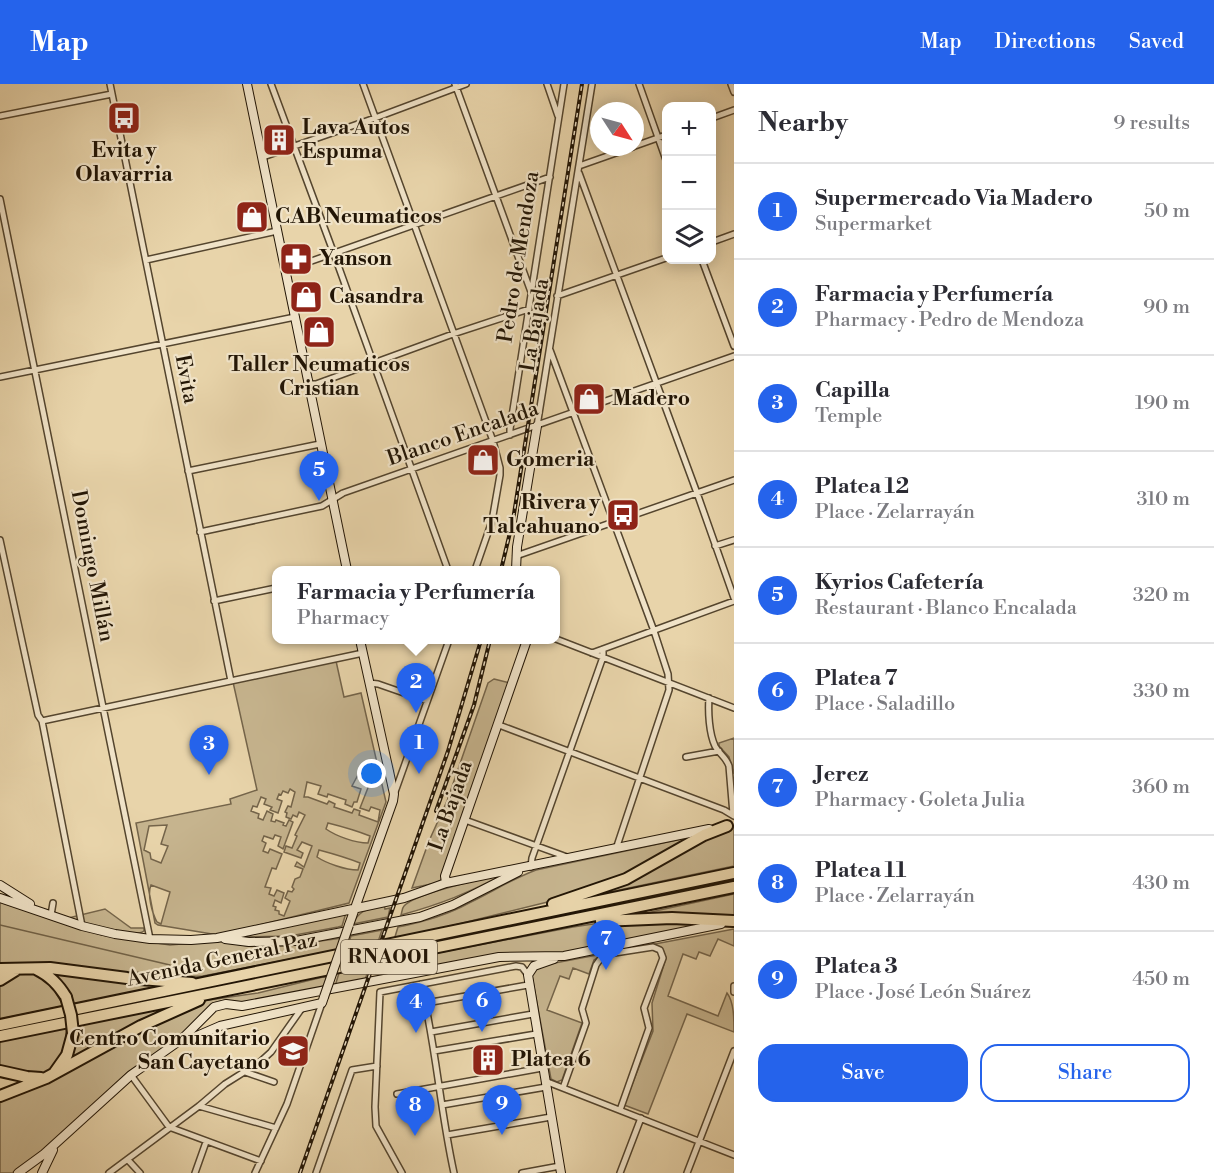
<!DOCTYPE html>
<meta charset="utf-8">
<style>
body{margin:0;font-family:"Libre Bodoni",serif;background:#f7f7f7;color:#2b2b33}
.controls{position:absolute;right:18px;top:18px;display:grid;overflow:hidden;border-radius:12px;box-shadow:0 3px 15px #0003}
.controls button{width:54px;height:54px;display:grid;place-items:center;padding:0;border:0;border-bottom:2px solid #e1e1e2;background:#fff;color:#2b2b33;font:30px sans-serif}
.compass{position:absolute;left:590px;top:18px;width:54px;height:54px;border-radius:50%;background:#fff;box-shadow:0 3px 15px #0003;rotate:126deg}
.you{position:absolute;left:372px;top:690px;width:21px;height:21px;margin:-15px;border:4px solid #fff;border-radius:50%;background:#1a73e8;box-shadow:0 0 0 9px #1a73e833}
.badge{display:grid;place-items:center;width:39px;height:39px;border-radius:50%;background:#2563eb;color:#fff;font-size:20px;font-weight:700}
.pin{position:absolute;translate:-50% -50px;filter:drop-shadow(0 2px 3px #0008)}
.pin::after{content:'';position:absolute;top:32px;width:21px;height:18px;background:inherit;clip-path:polygon(0 0,100% 0,50% 100%)}
.popup{position:absolute;left:272px;top:482px;width:288px;height:78px;box-sizing:border-box;display:grid;place-content:center;border-radius:12px;background:#fff;filter:drop-shadow(0 2px 4px #0005);font-size:20px;white-space:nowrap;color:#7c7c81}
.popup b{font-size:22px;color:#2b2b33}
.popup::after{content:'';position:absolute;left:50%;top:100%;margin-left:-12px;border:12px solid transparent;border-top-color:#fff}
.list{margin:0;padding:0;list-style:none}
h2{display:flex;justify-content:space-between;align-items:center;height:78px;margin:0;padding:0 24px;font-size:26px}
h2 small{font-size:20px;font-weight:400;color:#7c7c81}
.list li{display:grid;grid-template-columns:39px 1fr auto;gap:18px;align-items:center;box-sizing:border-box;height:96px;padding:0 24px;border-top:2px solid #e1e1e2}
.list b{display:block;font-size:22px;white-space:nowrap}
.list p{margin:0;font-size:20px;white-space:nowrap;color:#7c7c81}
.list em{font-size:20px;font-style:normal;color:#7c7c81}
.actions{display:flex;gap:12px;padding:18px 24px}
.actions a{flex:1;padding:14px 0;border:2px solid #2563eb;border-radius:18px;text-align:center;font-size:21px;color:#2563eb}
.actions .main{background:#2563eb;color:#fff}
.icon{flex:none;width:33px;height:33px;fill:none;stroke:currentColor;stroke-width:2;stroke-linecap:round;stroke-linejoin:round}
.map{position:relative;flex:none;width:734px;height:1089px;overflow:hidden}
header{display:flex;align-items:center;gap:36px;box-sizing:border-box;height:84px;padding:0 30px;background:#2563eb;color:#fff}
header strong{font-size:28px}
nav{display:flex;gap:33px;margin-inline-start:auto;font-size:21px}
main{display:flex}
aside{flex:1;background:#fff}
.map>svg:first-child{display:block}
.green{fill:#c6b48e;stroke:#74644a;stroke-width:1.5;fill-rule:evenodd}
.lines{fill:none;stroke-linecap:round;stroke-linejoin:round}
.stream{stroke:#716146;stroke-width:1.5}
.street-casing{stroke:#54452e;stroke-width:8}
.secondary-casing{stroke:#221505;stroke-width:10}
.highway-casing{stroke:#221505;stroke-width:14}
.street{stroke:#f0e3c8;stroke-width:5}
.secondary{stroke:#f0e3c8;stroke-width:8}
.highway{stroke:#e8d4aa;stroke-width:10}
.rail-casing{stroke:#221505;stroke-width:4}
.rail{stroke:#f0e3c8;stroke-width:1.5;stroke-dasharray:4.5;stroke-linecap:butt}
.secondary-bridge-casing{stroke:#221505;stroke-width:10;stroke-linecap:butt}
.highway-bridge-casing{stroke:#221505;stroke-width:14;stroke-linecap:butt}
.secondary-bridge{stroke:#f0e3c8;stroke-width:8}
.highway-bridge{stroke:#e8d4aa;stroke-width:10}
.labels{text-anchor:middle;dominant-baseline:central;stroke-width:4.5;stroke-linejoin:round;paint-order:stroke}
.shield{fill:#f0e3c8;stroke:#605340;stroke-width:1.5}
.shield-label{font-size:20px;font-weight:bold;fill:#221505}
.poi-label{font-size:21px;font-weight:bold;fill:#221505;stroke:#f0e3c8;text-anchor:start}
.street-label{font-size:21px;fill:#221505;stroke:#f0e3c8}
</style>
<header>
<strong>Map</strong>
<nav><a>Map</a><a>Directions</a><a>Saved</a></nav>
</header>
<main>
<div class="map">
<svg width="734" height="1089" viewBox="0 0 734 1089">
<rect width="100%" height="100%" fill="#e8d4aa"/>
<filter id="stains"><feTurbulence type="fractalNoise" baseFrequency=".00333" numOctaves="4"/><feColorMatrix values="0 0 0 0 .2 0 0 0 0 .09 0 0 0 0 .02 0 0 0 .5 -.17"/></filter>
<radialGradient id="worn" r=".72"><stop offset=".6" stop-color="#630" stop-opacity="0"/><stop offset="1" stop-color="#630" stop-opacity=".3"/></radialGradient>
<path class="green" d="M336,577L344,613L361,609L386,718L349,819L218,851L158,841L155,839L136,739L231,720L230,715L257,706L233,598ZM359,689L371,696L360,724L369,727L371,723L380,726L378,738L359,731L360,727L354,725L352,729L334,723L335,720L329,717L327,720L308,713H304L307,698L321,702L318,710L327,713L328,710L346,716L345,720L352,723L354,718H357L361,705L352,702ZM290,705L295,708L291,723L288,722L285,728L287,729L286,733L291,735L293,731L297,733L299,728L305,731L295,751L297,752L292,764L286,762L284,768L301,774L303,769L297,766L302,758L312,762L304,783L297,778L295,782L303,785L300,793L295,795L292,803L294,805L292,808L288,807L285,814L290,817L284,832L279,830V827L275,826L276,823L273,822L275,816L281,819L284,809L277,806L274,812L269,810L271,804L265,803L272,784L276,785L282,770L270,765L268,769L263,767L266,759L262,757L264,752L273,755L275,751L281,753L278,762L283,765L293,738L289,736L286,742L283,741L284,739L276,736L275,738L271,737L273,730L267,727L263,736L258,734L259,730L251,727L253,722L257,723L261,713L266,715L264,720L272,723L270,726L278,729L282,717L277,715L279,710L281,711L283,707L288,709ZM328,739C344,743 355,746 370,752L368,759C355,759 336,752 326,745ZM167,741L161,760L168,762L161,779L151,775L150,769L144,766L149,742ZM319,766C334,770 345,773 360,779L358,786C345,786 326,779 317,773ZM151,801L170,808L161,840L157,838C152,829 147,810 151,801Z
M494,595L510,599L441,796L436,799L412,804L429,757L447,717L488,599Z
M734,654V690L729,673L719,662V659Z
M734,743V782L600,810L627,799L728,744Z
M696,752L634,789L584,809L394,856L398,843C423,838 447,831 469,819C492,808 512,795 536,786Z
M506,789C469,809 441,820 401,831C402,828 402,824 404,822C415,809 487,794 506,789Z
M734,794V799L418,861L452,853Z
M734,810V833L646,831V829Z
M0,818L102,851L170,861L217,857L248,862H284L342,854L337,866L203,892L174,893L126,891L23,879L0,881Z
M384,821L385,825L390,824L388,833L353,840C359,825 370,825 384,821Z
M105,825L131,844H144V847C131,856 84,839 68,834Z
M346,829L342,842L338,843L290,852L240,853Z
M613,837L717,839L563,869L496,870L381,892L385,879L573,843Z
M734,845V862L718,855L710,872L699,868L696,875L683,870L668,912L718,932L727,909C734,918 734,935 734,948L687,930L648,1030L624,1021L653,947L652,919L666,874L663,866L660,864L599,873L594,876L589,890L573,884L569,895L560,892L547,926L582,939L562,996L557,998L551,995L532,892L535,884L539,882Z
M382,846L378,858L347,864L351,852Z
M369,884L365,896L335,902L339,889Z
M31,888C47,896 56,906 63,922L0,935V899L14,890Z
M51,888L172,900L74,920L63,899Z
M327,892L323,905L242,919L225,916L213,919L180,953L129,987L57,1055L35,1072L12,1089H0V1016L143,944L202,917L258,909Z
M176,920L68,979L77,959L78,940Z
M66,942C67,958 61,986 42,990C33,992 11,985 0,984V956Z"/>
<g class="lines">
<path class="stream" d="M0,841L170,881"/>
<g class="street-casing">
<path id="street" d="M110,0L231,597
M271,0L334,170L448,486
M363,0L493,357L500,384V391L492,437L475,486
M455,0L531,208
M547,0L558,32
M639,0L666,76
M731,0L734,8
M0,32L112,10
M712,34L734,26
M635,62L666,51
M263,73L375,34L466,0
M579,82L633,63
M579,89L697,409L734,514
M0,115L150,855
M712,158L734,150
M146,176L277,147
M702,176L734,262
M286,186L550,93
M557,212L666,174
M550,266L654,547L668,590L669,606L616,765
M0,293L295,233
M309,300H316L453,250L529,225
M537,342L592,0
M510,351V345L564,0
M188,387L320,360
M200,448L322,422L343,409L734,272
M0,456L38,631L42,637L363,569
M715,462L734,456
M516,472L734,396
M214,517L276,504
M556,555L734,624
M592,569L734,517
M369,599L378,600L427,617
M709,614C708,628 709,649 715,662C719,670 726,673 729,682L733,730
M42,637L82,842
M499,641L724,726L734,732
M686,673L719,667
M395,708L449,556
M465,736L567,773
M531,783L532,774L603,573V565
M51,831L53,819
M421,900C436,962 440,1026 454,1089
M734,902V908
M426,919L528,901
M431,948L533,930
M434,967L536,950
M245,988L274,998
M131,991L169,1043L261,1077
M545,997L734,1071
M563,1004L586,939L582,925L596,881L601,874L608,870L653,863L660,866L663,874L644,924L649,944L620,1026
M397,1010L542,984
M442,1021L546,1003
M199,1022L276,1044
M447,1051L551,1033
M128,1076L140,1089
M109,1089L199,1022L225,1000L260,978L271,968L302,924
M195,1089L206,1058
M255,1089L287,1020L322,919
M316,1089L352,986L377,982
M402,1089L376,1042L375,1023L380,908L516,882L522,883L528,891
M522,1089L560,1082
M620,1089L641,1034
M687,1089L734,967"/>
</g>
<g class="secondary-casing">
<path id="secondary" d="M247,0L347,486
M516,486L517,463L537,342
M446,799L445,792L527,556
M0,801L30,820
M0,814L82,842L115,850L150,855L191,856L217,854L404,814L446,799L709,745
M349,841L393,717L394,710L360,556
M225,855L249,858L296,857L420,833L453,821L518,788
M554,875L534,882L528,891L561,1089
M183,958L220,942L322,919L324,913
M18,1089L44,1070L131,991L182,955L214,923L226,920L242,922L499,873L564,872L721,840
M42,1089L53,1066"/>
</g>
<g class="highway-casing">
<path id="highway" d="M553,820L626,795L704,751L727,742
M601,837L672,834L733,837
M0,885L50,884L127,894L192,899
M36,885C50,892 58,900 66,913
M0,896L16,886
M0,941L734,789
M0,952L734,803
M0,987L27,993L41,994
M55,988L67,971L73,949
M0,1012L46,994L141,942L199,916"/>
</g>
<use href="#street" class="street"/>
<use href="#secondary" class="secondary"/>
<use href="#highway" class="highway"/>
<g class="rail-casing">
<path id="rail" d="M501,486L513,436L582,0
M436,727L474,621L490,556
M300,1089L448,667L481,556"/>
</g>
<use href="#rail" class="rail"/>
<g class="secondary-bridge-casing">
<path id="secondary-bridge" d="M324,913L349,841"/>
</g>
<g class="highway-bridge-casing">
<path id="highway-bridge" d="M66,913L71,931L73,949"/>
</g>
<use href="#secondary-bridge" class="secondary-bridge"/>
<use href="#highway-bridge" class="highway-bridge"/>
</g>
<defs>
<g id="bus-square" transform="scale(1.725)"><rect x="-9" y="-9" width="18" height="18" rx="4" fill="#8f2418" stroke="#f0e3c8"/><path d="M-5-6H5V4H4V6H2V4H-2V6H-4V4H-5ZM-3.5-4V0h7V-4ZM-3.5 1.2v1.5H-2V1.2ZM2 1.2v1.5H3.5V1.2Z" fill="#fff"/></g>
<g id="building-square" transform="scale(1.725)"><rect x="-9" y="-9" width="18" height="18" rx="4" fill="#8f2418" stroke="#f0e3c8"/><path d="M-4-6H4V6H1V3H-1V6H-4ZM-2.5-4.3h1.7v1.8h-1.7ZM.8-4.3h1.7v1.8H.8ZM-2.5-1h1.7V.8h-1.7ZM.8-1h1.7V.8H.8Z" fill="#fff"/></g>
<g id="shop-square" transform="scale(1.725)"><rect x="-9" y="-9" width="18" height="18" rx="4" fill="#8f2418" stroke="#f0e3c8"/><path d="M-5-2.5h2.3a2.7 3.5 0 0 1 5.4 0H5L5.5 6h-11ZM-1.5-2.5h3a1.5 2.3 0 0 0-3 0Z" fill="#fff"/></g>
<g id="pharmacy-square" transform="scale(1.725)"><rect x="-9" y="-9" width="18" height="18" rx="4" fill="#8f2418" stroke="#f0e3c8"/><path d="M-2-6h4v4h4v4h-4v4h-4v-4h-4v-4h4Z" fill="#fff"/></g>
<g id="school-square" transform="scale(1.725)"><rect x="-9" y="-9" width="18" height="18" rx="4" fill="#8f2418" stroke="#f0e3c8"/><path d="M0-5L7-2L0 1L-7-2ZM-4 1L0 2.5L4 1V4Q0 6-4 4Z" fill="#fff"/></g>
</defs>
<g fill-rule="evenodd">
<use href="#bus-square" x="124" y="34"/>
<use href="#building-square" x="279" y="56"/>
<use href="#shop-square" x="252" y="133"/>
<use href="#pharmacy-square" x="296" y="175"/>
<use href="#shop-square" x="306" y="213"/>
<use href="#shop-square" x="319" y="248"/>
<use href="#shop-square" x="589" y="315"/>
<use href="#shop-square" x="483" y="376"/>
<use href="#bus-square" x="623" y="431"/>
<use href="#school-square" x="293" y="967"/>
<use href="#building-square" x="488" y="976"/>
</g>
<g class="labels">
<rect class="shield" x="341" y="856" width="96" height="34" rx="4.5"/>
<g class="shield-label">
<text x="389" y="873">RNA001</text>
</g>
<g class="poi-label">
<text x="302" y="44">Lava Autos<tspan x="302" dy="24">Espuma</tspan></text>
<text x="124" y="67" text-anchor="middle">Evita y<tspan x="124" dy="24">Olavarria</tspan></text>
<text x="275" y="133">CAB Neumaticos</text>
<text x="319" y="175">Yanson</text>
<text x="329" y="213">Casandra</text>
<text x="319" y="281" text-anchor="middle">Taller Neumaticos<tspan x="319" dy="24">Cristian</tspan></text>
<text x="612" y="315">Madero</text>
<text x="506" y="376">Gomeria</text>
<text x="600" y="419" text-anchor="end">Rivera y<tspan x="600" dy="24">Talcahuano</tspan></text>
<text x="270" y="955" text-anchor="end">Centro Comunitario<tspan x="270" dy="24">San Cayetano</tspan></text>
<text x="511" y="976">Platea 6</text>
</g>
<g class="street-label">
<text transform="translate(519 173) rotate(-81)">Pedro de Mendoza</text>
<text transform="translate(535 241) rotate(-81)">La Bajada</text>
<text transform="translate(186 295) rotate(79)">Evita</text>
<text transform="translate(463 350) rotate(-19)">Blanco Encalada</text>
<text transform="translate(92 482) rotate(79)">Domingo Millán</text>
<text transform="translate(451 722) rotate(-71)">La Bajada</text>
<text transform="translate(222 876) rotate(-12)">Avenida General Paz</text>
</g>
</g>
<rect width="100%" height="100%" filter="url(#stains)"/>
<rect width="100%" height="100%" fill="url(#worn)"/>
</svg>
<div class="controls">
<button>+</button>
<button>−</button>
<button><svg class="icon" aria-label="layers" viewBox="0 0 24 24"><path d="M12 4l9 5-9 5-9-5zM3 14l9 5 9-5"/></svg></button>
</div>
<svg class="compass" viewBox="-18 -18 36 36"><path d="M0-13l5 13h-10z" fill="#e53935"/><path d="M0 13l5-13h-10z" fill="#7c7c81"/></svg>
<div class="you"></div>
<div class="pin badge" style="left:419px;top:690px">1</div>
<div class="pin badge" style="left:416px;top:629px">2</div>
<div class="popup"><b>Farmacia y Perfumería</b>Pharmacy</div>
<div class="pin badge" style="left:209px;top:691px">3</div>
<div class="pin badge" style="left:416px;top:949px">4</div>
<div class="pin badge" style="left:319px;top:417px">5</div>
<div class="pin badge" style="left:482px;top:948px">6</div>
<div class="pin badge" style="left:606px;top:886px">7</div>
<div class="pin badge" style="left:415px;top:1052px">8</div>
<div class="pin badge" style="left:502px;top:1051px">9</div>
</div>
<aside>
<h2>Nearby<small>9 results</small></h2>
<ul class="list">
<li><span class="badge">1</span><div><b>Supermercado Via Madero</b><p>Supermarket</p></div><em>50 m</em></li>
<li><span class="badge">2</span><div><b>Farmacia y Perfumería</b><p>Pharmacy · Pedro de Mendoza</p></div><em>90 m</em></li>
<li><span class="badge">3</span><div><b>Capilla</b><p>Temple</p></div><em>190 m</em></li>
<li><span class="badge">4</span><div><b>Platea 12</b><p>Place · Zelarrayán</p></div><em>310 m</em></li>
<li><span class="badge">5</span><div><b>Kyrios Cafetería</b><p>Restaurant · Blanco Encalada</p></div><em>320 m</em></li>
<li><span class="badge">6</span><div><b>Platea 7</b><p>Place · Saladillo</p></div><em>330 m</em></li>
<li><span class="badge">7</span><div><b>Jerez</b><p>Pharmacy · Goleta Julia</p></div><em>360 m</em></li>
<li><span class="badge">8</span><div><b>Platea 11</b><p>Place · Zelarrayán</p></div><em>430 m</em></li>
<li><span class="badge">9</span><div><b>Platea 3</b><p>Place · José León Suárez</p></div><em>450 m</em></li>
</ul>
<div class="actions"><a class="main">Save</a><a>Share</a></div>
</aside>
</main>
